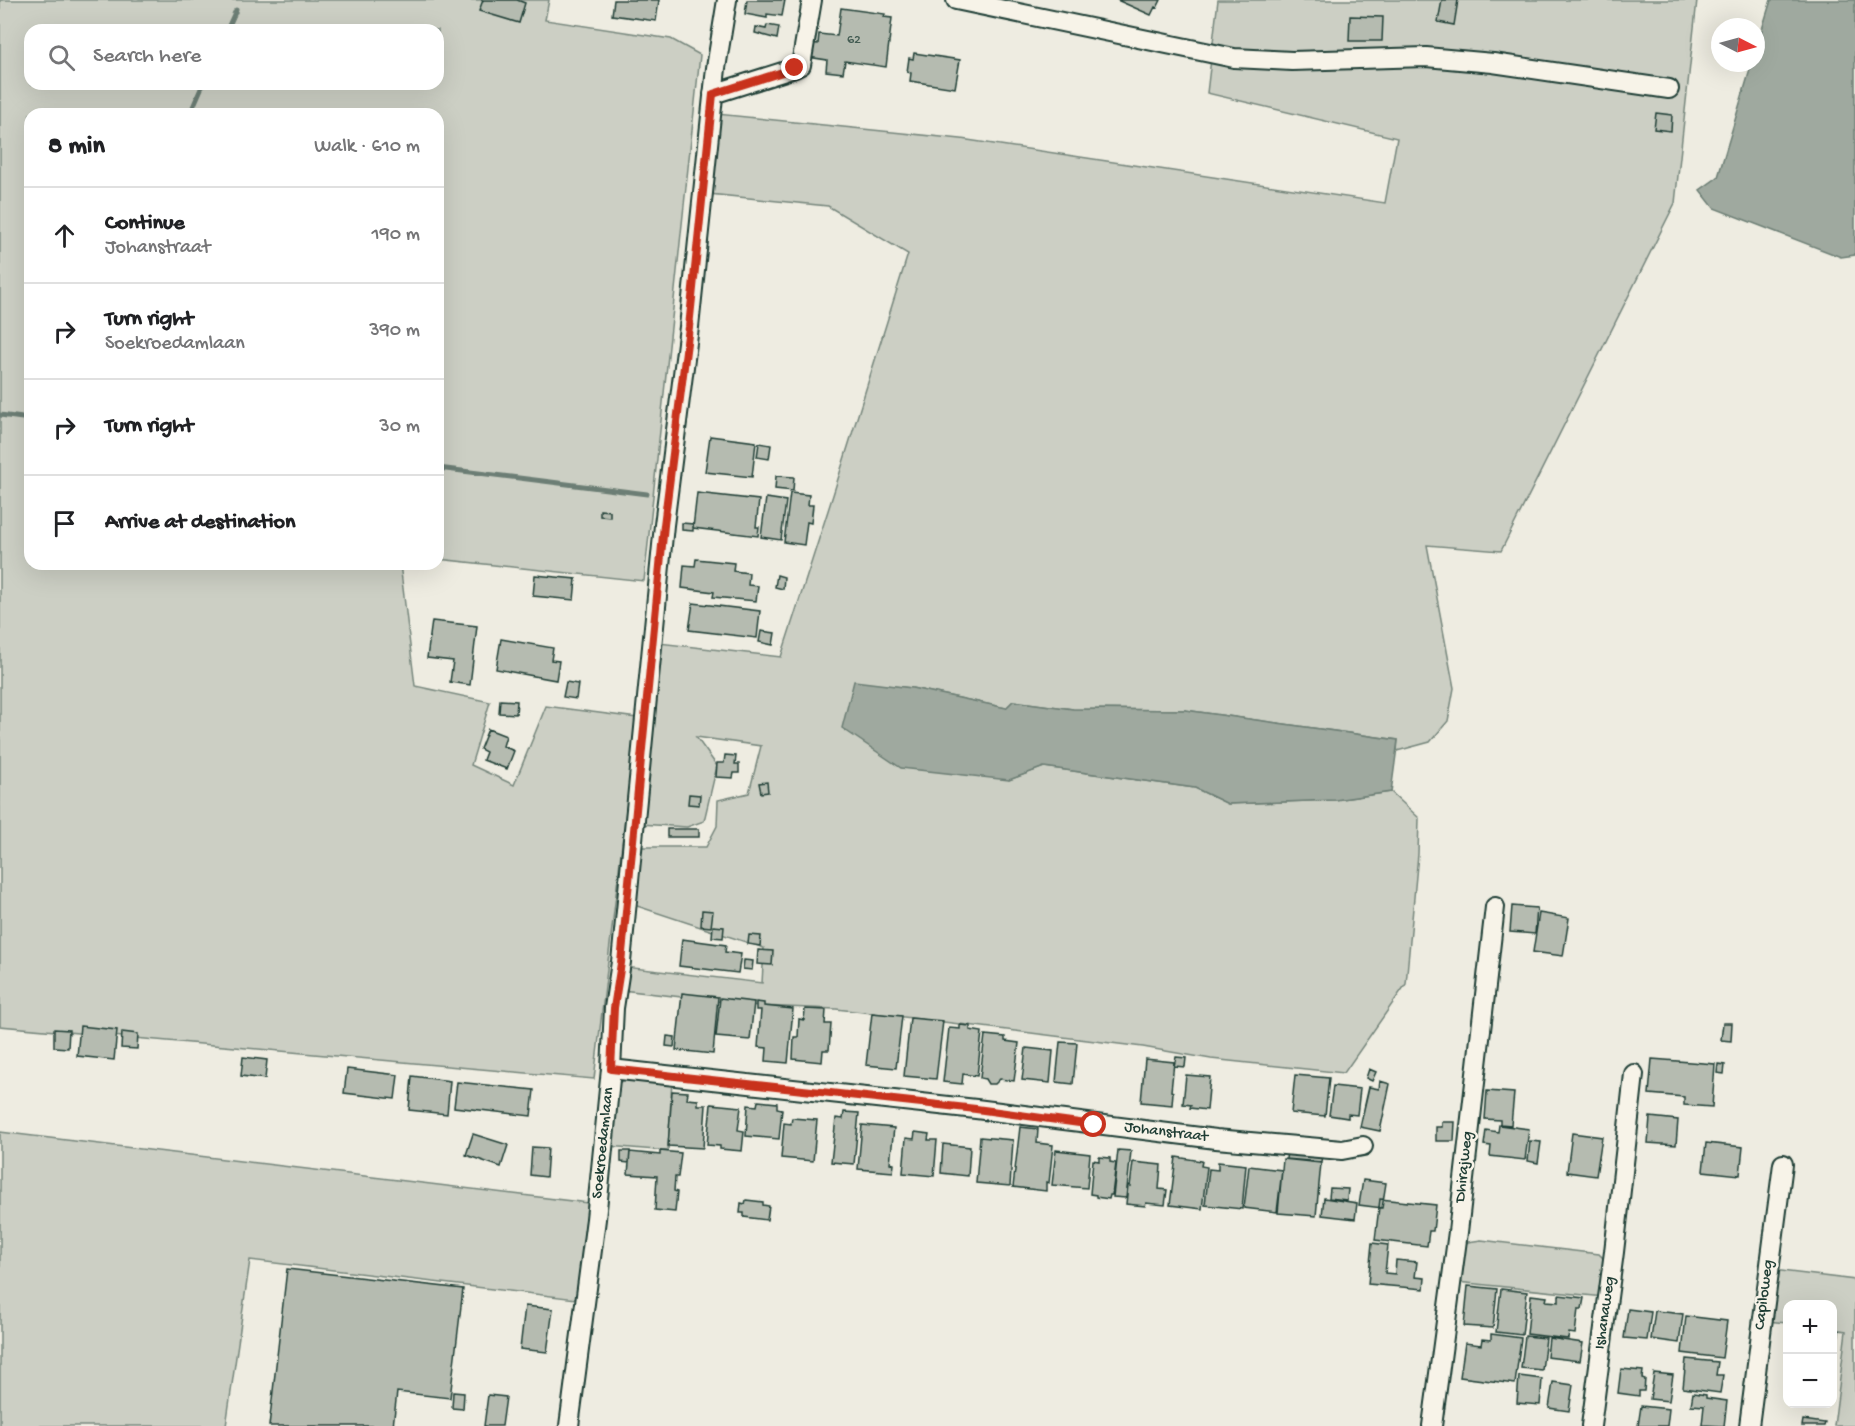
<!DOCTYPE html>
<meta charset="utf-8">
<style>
body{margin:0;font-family:"Gochi Hand",sans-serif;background:#f6f6f6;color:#202124}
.controls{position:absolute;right:18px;bottom:18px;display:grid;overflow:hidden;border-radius:12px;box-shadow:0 6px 24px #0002}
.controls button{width:54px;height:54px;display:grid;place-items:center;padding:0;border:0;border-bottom:2px solid #e0e0e0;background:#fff;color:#202124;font:30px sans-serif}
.compass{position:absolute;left:1711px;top:18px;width:54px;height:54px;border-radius:50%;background:#fff;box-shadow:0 6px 24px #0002;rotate:96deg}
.stop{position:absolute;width:18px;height:18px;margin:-14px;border:4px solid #c8321e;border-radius:50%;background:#fff}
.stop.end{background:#c8321e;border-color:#fff;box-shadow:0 2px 6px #0008}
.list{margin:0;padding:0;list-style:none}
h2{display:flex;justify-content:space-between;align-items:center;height:78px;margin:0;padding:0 24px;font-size:26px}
h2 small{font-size:20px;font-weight:400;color:#757577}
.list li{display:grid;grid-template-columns:39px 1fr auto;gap:18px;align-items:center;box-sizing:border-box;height:96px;padding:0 24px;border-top:2px solid #e0e0e0}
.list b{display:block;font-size:22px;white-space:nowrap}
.list p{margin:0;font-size:20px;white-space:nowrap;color:#757577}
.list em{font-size:20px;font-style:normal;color:#757577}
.icon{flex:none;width:33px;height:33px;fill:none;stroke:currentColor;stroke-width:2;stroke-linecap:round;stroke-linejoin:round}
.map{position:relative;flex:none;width:1855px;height:1426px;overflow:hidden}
.search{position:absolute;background:#fff;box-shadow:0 6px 24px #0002;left:24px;top:24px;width:420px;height:66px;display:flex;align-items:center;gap:15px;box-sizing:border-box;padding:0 21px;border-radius:18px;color:#757577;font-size:22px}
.panel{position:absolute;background:#fff;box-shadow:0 6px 24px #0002;left:24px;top:108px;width:420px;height:462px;border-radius:18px}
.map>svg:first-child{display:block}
.green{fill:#cccfc4;stroke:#76867c;stroke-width:1.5;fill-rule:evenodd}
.water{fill:#9fa99f;stroke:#6c7e74;stroke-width:1.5}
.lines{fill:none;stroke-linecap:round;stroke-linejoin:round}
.stream{stroke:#6c7e74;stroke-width:5}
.building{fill:#b5bbb0;stroke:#1f3d34;stroke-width:1.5}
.minor-casing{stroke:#1f3d34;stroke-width:22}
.minor{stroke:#f7f3e8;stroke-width:18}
.route{stroke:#c8321e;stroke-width:8}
.labels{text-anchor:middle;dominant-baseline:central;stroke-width:5;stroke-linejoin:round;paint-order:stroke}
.number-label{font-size:14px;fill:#445c53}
.street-label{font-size:16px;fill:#1f3d34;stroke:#f7f3e8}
</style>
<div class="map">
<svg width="1855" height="1426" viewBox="0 0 1855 1426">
<rect width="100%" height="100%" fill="#eeece1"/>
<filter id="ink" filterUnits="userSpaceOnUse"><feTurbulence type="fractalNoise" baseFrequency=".0167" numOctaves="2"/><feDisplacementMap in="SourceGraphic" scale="12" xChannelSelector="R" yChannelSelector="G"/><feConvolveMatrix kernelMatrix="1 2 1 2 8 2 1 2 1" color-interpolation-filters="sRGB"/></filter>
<g filter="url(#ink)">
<path class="green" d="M0,0H549L545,20L671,39L700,55L644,581L438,559V114H30V564H400L415,686L490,702L471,765L514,785L546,706L637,718L594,1079L0,1026ZM30,30H438V84H30Z
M1218,0H1697L1675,203L1501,551L1427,545L1454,688L1448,721L1430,742L1397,751L1398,740L1185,710L1073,709L1013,701L1006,708L912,688L854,682L1009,780L1044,767L1195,788L1228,804L1335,800L1391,792L1419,818L1418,854L1406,984L1344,1073L1211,1059L1143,1047L872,1013L836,1009L759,1006L622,990L625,967L762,983L764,948L631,904L638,847H706L717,826L718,800L749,793L761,746L696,737L717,766L704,821L687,827L640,824L659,643L781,657L833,495L908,254L828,206L709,194L717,114L961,139L1385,203L1397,138L1207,93Z
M628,1077L672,1080L668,1151L608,1146L617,1084Z
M0,1132L588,1203L576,1299L250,1260L226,1426H0Z
M1481,1240L1599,1254L1605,1260L1604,1297L1457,1282L1460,1249L1468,1242Z
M1773,1270L1855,1280V1426H1834L1846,1331L1833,1329L1832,1304H1788L1787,1323L1767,1321Z"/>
<path class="water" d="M1771,0H1855V255L1841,257L1714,208L1700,190L1718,177L1752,63H1756V49Z
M854,681L912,688L1006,708L1013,701L1073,709L1185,710L1398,740L1391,792L1335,800L1228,804L1195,788L1044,767L1009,780L901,768L842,728Z"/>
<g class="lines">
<path class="stream" d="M227,30L236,10
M190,114L203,84
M0,415L30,419
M438,468L647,494"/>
</g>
<path class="building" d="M481,0H517L525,3L519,23L479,11L483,0Z
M614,0H659L656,21L612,15Z
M747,0H785L782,16L767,14V18L745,14Z
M1117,0H1161L1157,8L1155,7L1151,15Z
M1442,0H1458L1454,25L1438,22Z
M841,8L885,14L884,17L892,18L886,67L845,61L843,73L826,71L827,60L808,57L810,43L818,44L819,34L837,36Z
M1350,16L1383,17L1382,41H1349Z
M767,25L779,27L777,39L755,33L756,27L766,29Z
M914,53L960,60L955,88L910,81L911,73L907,72L909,58L913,59Z
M1656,113L1672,115L1671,131L1654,129Z
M710,436L756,442L752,477L705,472Z
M759,443L771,445L769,459L757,457Z
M776,476L794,477L793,491L775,489Z
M697,493L759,500L756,527H759L758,536L693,528Z
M790,493L809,495L808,505H813L811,523L807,522L804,545L784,542Z
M766,498L786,501L781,540L761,537Z
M600,510L610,511V517L600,516Z
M682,523L693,524V531L682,530Z
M696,559L734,563L733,571L749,573L748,585L758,586L756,601L713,597L714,592L682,588L684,565L695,566Z
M535,575L576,579L574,600L533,596Z
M777,575L784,577L783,589L775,587Z
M693,603L760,611L757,638L689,630Z
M432,621L477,626L470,685L450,682L453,661L427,658Z
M761,631L775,633L773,645L759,642Z
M501,639L553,648L551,660L559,661L556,680L496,669Z
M566,682L578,684L576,699L563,697Z
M500,700L517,701L516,714L499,713Z
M488,729L506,736L503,746L514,751L507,769L483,760L486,752L480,749Z
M725,755L736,756L735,764H739V773H734L733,778L716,777L717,763H724Z
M767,782L768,792L761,793L759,783Z
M689,794L700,795L699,805L688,804Z
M667,829H699V837H667Z
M1512,906L1537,908L1535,934L1510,932Z
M702,910L713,911L711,927L701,926Z
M1539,913L1569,918L1563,956L1533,952Z
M713,926L724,927L723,938L712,937Z
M749,935L761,936L760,946L748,944Z
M682,939L726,945L725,952L741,954L738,973L679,966Z
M758,950L773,951L772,965L757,964Z
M744,960L753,961L752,970L743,969Z
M682,993L718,997L713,1054L676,1050Z
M720,998L754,1002L750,1040L716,1037Z
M756,1002L764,1003V1006L793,1009L788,1063L766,1061L767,1048L758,1047L761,1010H756Z
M805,1009L826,1010L825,1024H831L829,1050H823L822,1062L793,1059L794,1037H798L799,1019L804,1020Z
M872,1013L902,1016L896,1068L866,1065Z
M910,1018L943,1021L936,1079L904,1076Z
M1723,1023H1732L1731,1041L1721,1040Z
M960,1025L970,1026V1030L982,1032L977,1076L963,1074L962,1084L943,1082L949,1028L960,1029Z
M80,1026L117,1030L114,1060L77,1056Z
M54,1029L69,1030L68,1048L54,1047Z
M122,1032L138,1034L137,1049L121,1048Z
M985,1035L1005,1037V1041L1019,1043L1014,1081L1000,1079L995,1084H988L985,1079L980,1078Z
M667,1036L675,1037L674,1047L666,1046Z
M1060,1042L1077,1043L1073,1084L1056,1082Z
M1026,1048L1053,1051L1050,1083L1022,1080Z
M243,1057L267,1060L265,1079L241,1076Z
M1176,1057L1186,1058L1185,1067L1174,1066Z
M1145,1059L1174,1062L1171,1091L1173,1092L1172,1105L1141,1102Z
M1652,1059L1715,1064L1712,1107L1684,1105V1097L1649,1094Z
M1718,1064L1725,1065L1724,1074L1717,1073Z
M347,1069L398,1075L395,1099L344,1093Z
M1369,1069L1376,1072L1372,1081L1366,1078Z
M1186,1075L1210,1077L1207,1110L1190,1108L1191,1105L1183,1104Z
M1295,1075L1329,1078L1325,1116L1291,1113Z
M412,1076L450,1081L447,1114L409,1110Z
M1380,1081L1390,1084L1380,1131L1360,1127L1369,1087L1379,1089Z
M457,1082L534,1090L531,1116L454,1107Z
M1333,1086L1360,1089L1357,1115L1348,1114V1118L1329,1115Z
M672,1091L688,1092L687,1099L698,1100V1105H706L703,1148L668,1146Z
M1487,1091L1514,1093L1511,1125L1500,1124V1120L1485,1119Z
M758,1101L777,1103V1108L782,1109L779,1139L746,1136L748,1105L757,1106Z
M711,1104L741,1107L738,1130L744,1131L742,1151L720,1149V1146L707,1145Z
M844,1112L859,1113L854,1164L831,1162L836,1118L843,1119Z
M1650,1117L1678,1120L1676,1145L1648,1143Z
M792,1118L817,1120L813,1161L781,1158L784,1123L791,1124Z
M1442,1122H1455L1454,1141H1436V1127H1442Z
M862,1125L894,1128L890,1163L894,1164L893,1172L858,1169Z
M1499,1125L1529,1129L1525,1160L1490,1156L1491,1146L1484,1145L1486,1130L1498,1132Z
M1020,1127L1038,1129L1037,1143L1053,1145L1049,1183L1046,1182V1191L1013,1187Z
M915,1132L929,1134L928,1140H937L934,1176L903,1173L906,1138L914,1139Z
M1572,1133L1602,1137L1596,1176L1567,1172Z
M473,1134L508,1145L501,1167L466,1155Z
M980,1137L1013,1140L1010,1186L976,1183Z
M1530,1141L1541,1142L1538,1163L1528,1161Z
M1706,1143L1743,1147L1740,1175L1703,1171Z
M943,1144L970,1147L968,1176L941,1173Z
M532,1147L548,1148L546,1177L530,1175Z
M1056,1150L1090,1154L1087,1188L1052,1185Z
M1118,1150L1131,1151L1126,1198L1113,1197Z
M621,1151H630L629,1163L621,1162Z
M660,1151L681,1153L678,1177H675L674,1191L677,1192L675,1212L655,1210L657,1176L628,1174L630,1152L660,1155Z
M1287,1151L1322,1155L1321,1162L1286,1159Z
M1099,1157L1110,1158V1162L1116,1163L1112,1195H1110L1109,1199L1096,1197V1195L1090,1194L1093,1160L1099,1161Z
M1176,1157L1202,1161L1201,1166L1207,1167L1202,1209L1170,1205Z
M1283,1159L1321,1163L1316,1216L1278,1213Z
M1133,1162L1161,1165L1159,1189L1167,1190L1165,1205L1146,1203L1145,1206L1126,1204L1128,1185L1130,1186Z
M1218,1162L1246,1165L1242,1209L1205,1205L1209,1169L1218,1170Z
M1249,1166L1282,1170L1277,1212L1244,1208Z
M1363,1180L1386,1183L1382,1208L1359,1205Z
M1330,1188L1348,1189L1347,1200L1329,1198Z
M1324,1198L1357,1203L1355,1219L1322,1215Z
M1380,1199L1436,1205L1433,1231H1429L1427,1246L1375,1240Z
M746,1200L763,1202V1205L769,1206L767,1220L744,1217V1213H740L741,1203L745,1204Z
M1372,1243L1388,1245L1385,1273L1395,1274L1396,1260L1417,1262L1415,1277L1425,1278L1424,1289L1368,1284Z
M287,1269L463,1289L450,1398L397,1392L393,1426H269Z
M1468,1286L1497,1289L1493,1328L1464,1326Z
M1501,1289L1527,1292L1522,1335L1496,1332Z
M1531,1295L1547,1297L1546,1301L1559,1302V1295L1584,1298L1582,1309H1578L1575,1334L1569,1333L1568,1339L1527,1334Z
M525,1306L553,1309L547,1352L520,1349Z
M1628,1309L1651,1312L1647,1340L1624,1338Z
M1655,1311L1683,1314L1679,1343L1651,1339Z
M1686,1316L1727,1321L1722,1358L1682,1353Z
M1832,1331H1839L1835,1362H1832Z
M1491,1334L1521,1338L1515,1384L1460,1377L1465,1343L1481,1345L1482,1339L1491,1340Z
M1525,1336L1546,1338L1542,1370L1521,1368Z
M1549,1338L1583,1343L1580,1361L1547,1357Z
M1686,1359L1718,1362L1716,1375H1723L1720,1393L1683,1388Z
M1621,1369L1643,1371L1642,1378L1645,1379L1644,1391H1639V1396L1618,1393Z
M1654,1373L1673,1375L1669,1401L1650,1399Z
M1519,1376L1542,1379L1540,1405L1517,1403Z
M1553,1382L1573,1385L1569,1411L1549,1408Z
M453,1392L464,1393L463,1409L452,1408Z
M1693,1393L1706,1395V1398L1727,1401L1724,1426L1702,1425L1704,1406L1691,1405Z
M488,1395L506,1397L502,1426H484Z
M1641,1406L1669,1409L1667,1426H1638Z
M1803,1420L1825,1423L1824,1426H1802Z"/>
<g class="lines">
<g class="minor-casing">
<path id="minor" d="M956,0L1234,58L1292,61L1426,57L1493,63L1669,89
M713,94L795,68L801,65L812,0
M611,1069L976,1109L1216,1139L1342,1150L1363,1146
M569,1426L596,1219L611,1069L614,1008L621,962L664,525L689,327L716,68L727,0
M1432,1426L1458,1232L1495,907
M1591,1426L1614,1252L1634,1074
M1749,1426L1783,1164"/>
</g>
<use href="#minor" class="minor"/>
</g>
</g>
<g class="lines" filter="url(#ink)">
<path class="route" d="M795,68L713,94L689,327L664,525L621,963L614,1008L611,1069L976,1109L1094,1125"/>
</g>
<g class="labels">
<g class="number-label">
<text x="854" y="40">62</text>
</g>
<g class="street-label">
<text transform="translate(1166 1133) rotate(7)">Johanstraat</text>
<text transform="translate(604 1143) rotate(-84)">Soekroedamlaan</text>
<text transform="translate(1465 1167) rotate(-84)">Dhirajweg</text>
<text transform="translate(1765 1295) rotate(-83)">Capiloweg</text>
<text transform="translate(1606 1313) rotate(-82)">Ishanaweg</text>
</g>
</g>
</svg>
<div class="controls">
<button>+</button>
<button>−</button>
</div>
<svg class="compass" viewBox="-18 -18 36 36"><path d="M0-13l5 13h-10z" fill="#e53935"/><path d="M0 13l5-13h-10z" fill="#757577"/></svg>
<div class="stop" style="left:1094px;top:1125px"></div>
<div class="stop end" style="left:795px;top:68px"></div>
<div class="search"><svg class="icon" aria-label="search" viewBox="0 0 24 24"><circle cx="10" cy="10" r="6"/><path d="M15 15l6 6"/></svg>Search here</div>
<section class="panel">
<h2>8 min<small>Walk · 610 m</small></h2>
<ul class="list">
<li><svg class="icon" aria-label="ahead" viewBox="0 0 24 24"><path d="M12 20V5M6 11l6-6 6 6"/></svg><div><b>Continue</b><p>Johanstraat</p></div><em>190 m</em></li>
<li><svg class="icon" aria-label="right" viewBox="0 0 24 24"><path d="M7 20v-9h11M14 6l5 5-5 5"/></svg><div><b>Turn right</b><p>Soekroedamlaan</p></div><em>390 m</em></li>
<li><svg class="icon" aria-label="right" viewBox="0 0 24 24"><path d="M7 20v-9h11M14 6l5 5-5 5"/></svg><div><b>Turn right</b></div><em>30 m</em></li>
<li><svg class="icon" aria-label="arrive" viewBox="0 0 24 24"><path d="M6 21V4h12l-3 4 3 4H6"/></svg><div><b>Arrive at destination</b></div></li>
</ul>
</section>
</div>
